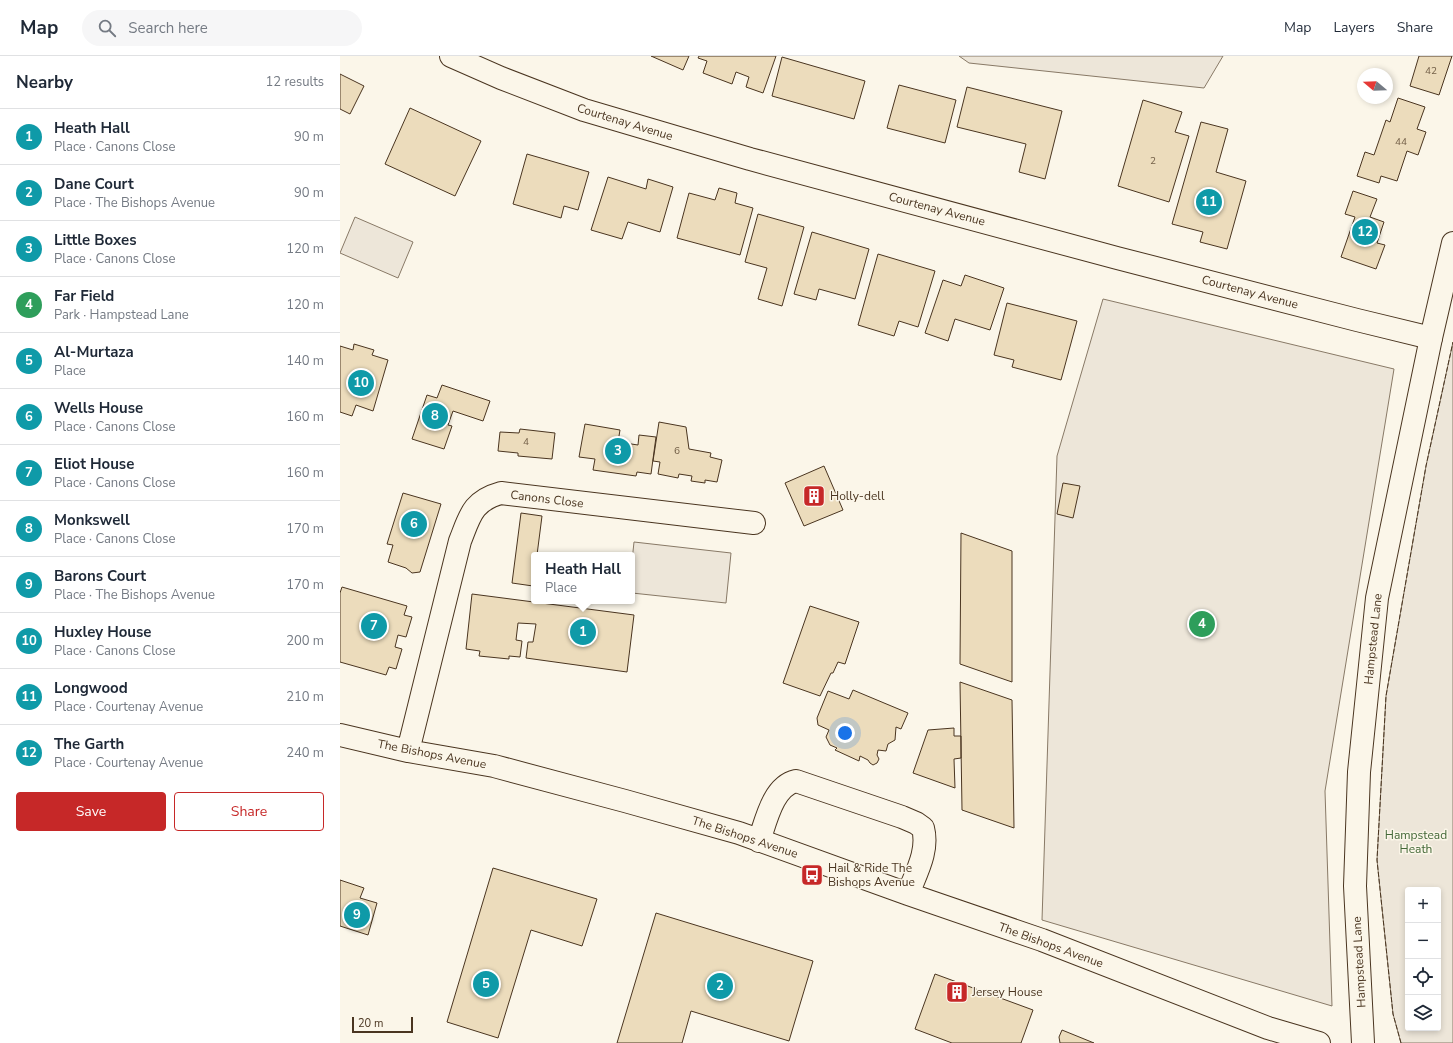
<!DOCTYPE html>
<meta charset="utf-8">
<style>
body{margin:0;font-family:"Nunito Sans",sans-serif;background:#f6f6f7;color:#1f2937}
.controls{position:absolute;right:12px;bottom:12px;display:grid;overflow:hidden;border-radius:4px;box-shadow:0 2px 6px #0003}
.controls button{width:36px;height:36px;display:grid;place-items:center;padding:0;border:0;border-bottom:1px solid #e0e1e3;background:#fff;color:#1f2937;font:20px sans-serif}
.compass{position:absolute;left:1017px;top:12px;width:36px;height:36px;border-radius:50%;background:#fff;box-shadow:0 2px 6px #0003;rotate:289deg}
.scale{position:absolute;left:12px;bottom:10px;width:61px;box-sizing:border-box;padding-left:4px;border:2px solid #4a3520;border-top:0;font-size:11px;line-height:14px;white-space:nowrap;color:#4a3520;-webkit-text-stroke:3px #fbf6e9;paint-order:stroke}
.you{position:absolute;left:505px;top:677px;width:14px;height:14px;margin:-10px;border:3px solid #fff;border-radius:50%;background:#1a73e8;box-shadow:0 0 0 6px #1a73e833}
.badge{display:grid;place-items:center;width:26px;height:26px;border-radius:50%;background:#c62828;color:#fff;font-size:13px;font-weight:700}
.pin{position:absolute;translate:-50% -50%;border:2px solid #fff;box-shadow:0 1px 4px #0006}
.popup{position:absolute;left:191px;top:496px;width:104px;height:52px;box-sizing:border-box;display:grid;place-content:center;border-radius:4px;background:#fff;filter:drop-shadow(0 1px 3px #0005);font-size:13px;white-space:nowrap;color:#747a83}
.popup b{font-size:15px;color:#1f2937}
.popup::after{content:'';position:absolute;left:50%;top:100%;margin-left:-8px;border:8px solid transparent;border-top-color:#fff}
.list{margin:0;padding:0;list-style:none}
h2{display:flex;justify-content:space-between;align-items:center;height:52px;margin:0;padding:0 16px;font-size:17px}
h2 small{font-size:13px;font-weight:400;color:#747a83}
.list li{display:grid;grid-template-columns:26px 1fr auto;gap:12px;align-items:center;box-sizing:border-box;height:56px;padding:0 16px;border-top:1px solid #e0e1e3}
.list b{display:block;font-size:15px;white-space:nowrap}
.list p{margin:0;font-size:13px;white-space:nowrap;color:#747a83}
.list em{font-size:13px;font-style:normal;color:#747a83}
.actions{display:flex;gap:8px;padding:12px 16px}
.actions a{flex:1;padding:9px 0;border:1px solid #c62828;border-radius:4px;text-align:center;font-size:14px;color:#c62828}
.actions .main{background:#c62828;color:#fff}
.icon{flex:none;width:22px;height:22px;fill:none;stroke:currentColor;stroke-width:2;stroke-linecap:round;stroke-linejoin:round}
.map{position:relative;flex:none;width:1113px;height:987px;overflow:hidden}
header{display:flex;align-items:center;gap:24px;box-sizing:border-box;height:56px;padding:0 20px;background:#fff;border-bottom:1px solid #e0e1e3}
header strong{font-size:19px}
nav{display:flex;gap:22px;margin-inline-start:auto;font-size:14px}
.search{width:280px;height:36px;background:#f6f6f7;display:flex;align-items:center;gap:10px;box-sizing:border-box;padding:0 14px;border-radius:22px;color:#747a83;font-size:15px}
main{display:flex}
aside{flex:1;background:#fff}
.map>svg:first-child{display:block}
.green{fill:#ede6d9;stroke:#887966;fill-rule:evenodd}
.building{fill:#ecdcbc;stroke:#4a3520}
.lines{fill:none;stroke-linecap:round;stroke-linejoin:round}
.minor-casing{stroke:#4a3520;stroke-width:24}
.major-casing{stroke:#4a3520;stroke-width:24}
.minor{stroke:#fbf6e9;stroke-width:22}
.major{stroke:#fbf6e9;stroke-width:22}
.fence{stroke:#4a3520;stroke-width:1;stroke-dasharray:5 2;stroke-linecap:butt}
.labels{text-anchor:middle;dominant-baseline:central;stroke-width:3;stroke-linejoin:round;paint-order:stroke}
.number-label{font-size:10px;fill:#725f47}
.street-label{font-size:12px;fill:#4a3520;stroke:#fbf6e9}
.poi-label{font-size:12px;fill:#4a3520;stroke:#fbf6e9;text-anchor:start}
.park-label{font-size:12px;fill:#436837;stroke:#fbf6e9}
</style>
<header>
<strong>Map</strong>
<div class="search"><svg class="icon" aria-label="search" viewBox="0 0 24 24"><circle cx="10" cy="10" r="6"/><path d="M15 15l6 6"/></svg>Search here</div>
<nav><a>Map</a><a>Layers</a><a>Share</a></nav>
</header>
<main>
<aside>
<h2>Nearby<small>12 results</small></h2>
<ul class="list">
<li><span class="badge" style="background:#0f9aa8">1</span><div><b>Heath Hall</b><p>Place · Canons Close</p></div><em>90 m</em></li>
<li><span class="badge" style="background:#0f9aa8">2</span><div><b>Dane Court</b><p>Place · The Bishops Avenue</p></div><em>90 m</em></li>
<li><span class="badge" style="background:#0f9aa8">3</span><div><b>Little Boxes</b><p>Place · Canons Close</p></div><em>120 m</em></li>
<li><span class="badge" style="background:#2e9e5b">4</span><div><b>Far Field</b><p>Park · Hampstead Lane</p></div><em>120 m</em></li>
<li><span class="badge" style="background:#0f9aa8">5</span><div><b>Al-Murtaza</b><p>Place</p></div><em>140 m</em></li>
<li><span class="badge" style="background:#0f9aa8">6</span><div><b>Wells House</b><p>Place · Canons Close</p></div><em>160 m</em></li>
<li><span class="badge" style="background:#0f9aa8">7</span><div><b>Eliot House</b><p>Place · Canons Close</p></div><em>160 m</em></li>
<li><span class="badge" style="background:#0f9aa8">8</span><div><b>Monkswell</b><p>Place · Canons Close</p></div><em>170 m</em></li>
<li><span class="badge" style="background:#0f9aa8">9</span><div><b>Barons Court</b><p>Place · The Bishops Avenue</p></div><em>170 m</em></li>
<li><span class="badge" style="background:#0f9aa8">10</span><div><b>Huxley House</b><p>Place · Canons Close</p></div><em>200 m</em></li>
<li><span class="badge" style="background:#0f9aa8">11</span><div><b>Longwood</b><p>Place · Courtenay Avenue</p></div><em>210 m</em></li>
<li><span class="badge" style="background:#0f9aa8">12</span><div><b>The Garth</b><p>Place · Courtenay Avenue</p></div><em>240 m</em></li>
</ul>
<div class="actions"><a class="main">Save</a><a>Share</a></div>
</aside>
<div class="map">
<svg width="1113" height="987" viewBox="0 0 1113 987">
<rect width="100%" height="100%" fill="#fbf6e9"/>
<path class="green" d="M619,0H883L864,32L629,7Z
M15,161L73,186L58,222L0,197Z
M763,243L1054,313L985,735L992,950L702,864L717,400Z
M1113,286V987H1061L1053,958L1037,804L1046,640L1086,410ZM1068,834H1098V972H1068Z
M294,486L391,497L386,547L292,537V505Z"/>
<path class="building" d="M311,0H349L343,14Z
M359,0H436L423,37L406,31L409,21L396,16L392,28L363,17L367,5L358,2Z
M1079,0H1112L1099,39L1070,30Z
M442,1L525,25L514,63L432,40Z
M0,18L24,30L10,58L0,53Z
M559,29L616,44L605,87L547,72Z
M627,31L722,55L705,123L679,116L686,88L617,71Z
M1058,42L1085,51L1077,73L1086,76L1078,99L1067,95L1057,125L1041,120L1039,127L1017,120L1025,96L1034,99L1046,64L1050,66Z
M803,44L842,56L835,76L849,80L829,146L778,130Z
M70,52L141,85L115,140L45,108Z
M861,66L888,73L876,116L906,125L887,193L860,186L863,176L832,168Z
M187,98L249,116L238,154L224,150L221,162L173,148Z
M268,121L306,133L308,123L333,131L320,176L288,166L282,183L251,174Z
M379,132L397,137L395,147L413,152L400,199L337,182L349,137L375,144Z
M1013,135L1037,143L1030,161L1044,166L1037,187L1045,189L1036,213L1001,201L1015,161L1005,158Z
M418,158L464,171L442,250L418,243L427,212L405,206Z
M472,176L529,193L515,243L479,233L476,244L454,238Z
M538,198L595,215L578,271L559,265L554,280L518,269Z
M625,219L664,232L650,274L615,263L608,285L585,277L603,224L621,230Z
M667,247L737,265L721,324L672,311L674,304L654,299Z
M14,288L34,294L32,299L48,304L33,355L16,349L12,360L0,356V290L13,294Z
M102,329L150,345L143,365L113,355L108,369L112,370L104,393L72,383L87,339L97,342Z
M319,366L346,371L349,393L371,397L370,401L382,404L377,426L365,424V427L351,425L352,420L339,418L338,422L318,418L320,406L313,405Z
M245,368L280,374L278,386L298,389L299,379L316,381L311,418L297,416L296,420L253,414L255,403L239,401Z
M180,373L215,377L212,403L178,400V397L158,395L160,376L179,377Z
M484,410L503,454L464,470L445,427Z
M723,427L740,430L733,462L717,458Z
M63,437L101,448L80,516L72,517L66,512L48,506L53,489L47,488Z
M181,457L202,460L197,499H194L193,530L172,527Z
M621,477L672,495V626L620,608Z
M2,531L67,550L64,559L72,561L66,581L58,579L55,591L62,593L56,613L49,611L46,619L0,606V537Z
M132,538L294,559L287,616L186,602L188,586H193L196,568L178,567L176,584L182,585L180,601L169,600V603L139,600L140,595L126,593Z
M470,550L519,566L505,608L498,606L493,617H491L480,640L443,627Z
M620,626L672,644L674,772L622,754Z
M513,634L568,657L561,673L556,671L555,684L548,688L546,695L538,694L537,699L539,703L537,707L533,709L530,707L528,704L520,700L519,705L495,694L497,692L490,689L486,681L489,674L478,669L477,662L488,635L509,643Z
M614,672V680H621V702L614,703L615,732L573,717L588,674Z
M153,812L257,843L242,890L191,874L158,982L107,966Z
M0,824L24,832L20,842L37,847L28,879L0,870Z
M316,857L473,905L449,985L351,955L342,987H277Z
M595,918L693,954L681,987H612L575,973Z
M722,974L754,987H720L719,981Z"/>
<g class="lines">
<g class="minor-casing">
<path id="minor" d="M111,0L161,22L244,54L410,103L777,202L1017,264L1091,282
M0,679L68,695L154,710L285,745L399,777L568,838L702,884L928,972L979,987
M68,695L120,485C130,460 132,445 161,437L414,467
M419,785C426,765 433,730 456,725L562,761L576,767L583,772C589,795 576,817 568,838"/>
</g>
<g class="major-casing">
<path id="major" d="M1023,987L1015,830L1019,716L1037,542L1091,282L1113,187"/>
</g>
<use href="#minor" class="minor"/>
<use href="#major" class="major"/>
<path class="fence" d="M1061,987L1053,958L1037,804L1046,640L1086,410L1113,286"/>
</g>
<defs>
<g id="building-square" transform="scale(1.15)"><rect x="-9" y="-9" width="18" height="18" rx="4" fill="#c62828" stroke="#fbf6e9"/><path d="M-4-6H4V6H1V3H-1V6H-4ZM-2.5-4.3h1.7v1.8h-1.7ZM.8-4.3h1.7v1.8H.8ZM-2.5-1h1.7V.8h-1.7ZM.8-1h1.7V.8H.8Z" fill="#fff"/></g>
<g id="bus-square" transform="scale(1.15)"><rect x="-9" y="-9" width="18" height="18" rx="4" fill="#c62828" stroke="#fbf6e9"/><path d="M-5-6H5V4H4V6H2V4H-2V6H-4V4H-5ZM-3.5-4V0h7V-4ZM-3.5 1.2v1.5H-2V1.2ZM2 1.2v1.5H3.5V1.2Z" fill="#fff"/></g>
</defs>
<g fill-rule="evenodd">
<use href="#building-square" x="474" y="440"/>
<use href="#bus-square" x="472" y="819"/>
<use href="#building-square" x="617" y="936"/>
</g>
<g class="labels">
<g class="number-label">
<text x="1091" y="15">42</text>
<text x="1061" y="86">44</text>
<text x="813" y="105">2</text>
<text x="186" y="386">4</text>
<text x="337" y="395">6</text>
</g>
<g class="street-label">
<text transform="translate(285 66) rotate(17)">Courtenay Avenue</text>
<text transform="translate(597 153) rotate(15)">Courtenay Avenue</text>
<text transform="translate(910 236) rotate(15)">Courtenay Avenue</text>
<text transform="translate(207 443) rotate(7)">Canons Close</text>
<text transform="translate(1033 583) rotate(-84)">Hampstead Lane</text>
<text transform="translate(92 698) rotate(11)">The Bishops Avenue</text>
<text transform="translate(405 781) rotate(18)">The Bishops Avenue</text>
<text transform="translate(711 889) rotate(20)">The Bishops Avenue</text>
<text transform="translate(1019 906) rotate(-93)">Hampstead Lane</text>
</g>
<g class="poi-label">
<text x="490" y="440">Holly-dell</text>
<text x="488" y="812">Hail &amp; Ride The<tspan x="488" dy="14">Bishops Avenue</tspan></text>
<text x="632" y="936">Jersey House</text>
</g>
<g class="park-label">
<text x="1076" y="779">Hampstead<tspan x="1076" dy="14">Heath</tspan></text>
</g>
</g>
</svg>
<div class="controls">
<button>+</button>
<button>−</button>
<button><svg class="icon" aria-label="locate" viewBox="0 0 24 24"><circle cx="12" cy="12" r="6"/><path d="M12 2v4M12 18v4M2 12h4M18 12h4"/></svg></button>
<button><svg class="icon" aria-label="layers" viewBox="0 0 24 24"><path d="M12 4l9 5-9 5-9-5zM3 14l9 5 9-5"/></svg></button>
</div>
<svg class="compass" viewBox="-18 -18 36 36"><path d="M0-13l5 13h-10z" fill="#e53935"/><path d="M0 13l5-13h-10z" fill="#747a83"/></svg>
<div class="scale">20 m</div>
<div class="you"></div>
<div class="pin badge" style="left:243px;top:576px;background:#0f9aa8">1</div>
<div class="popup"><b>Heath Hall</b>Place</div>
<div class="pin badge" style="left:380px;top:930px;background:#0f9aa8">2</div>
<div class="pin badge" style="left:278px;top:395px;background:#0f9aa8">3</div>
<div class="pin badge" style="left:862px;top:568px;background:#2e9e5b">4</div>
<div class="pin badge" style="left:146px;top:928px;background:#0f9aa8">5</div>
<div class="pin badge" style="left:74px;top:468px;background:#0f9aa8">6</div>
<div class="pin badge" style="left:34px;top:570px;background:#0f9aa8">7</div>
<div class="pin badge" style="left:95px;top:360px;background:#0f9aa8">8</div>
<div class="pin badge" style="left:17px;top:859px;background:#0f9aa8">9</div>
<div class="pin badge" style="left:21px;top:327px;background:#0f9aa8">10</div>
<div class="pin badge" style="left:869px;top:146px;background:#0f9aa8">11</div>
<div class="pin badge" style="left:1025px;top:176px;background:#0f9aa8">12</div>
</div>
</main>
